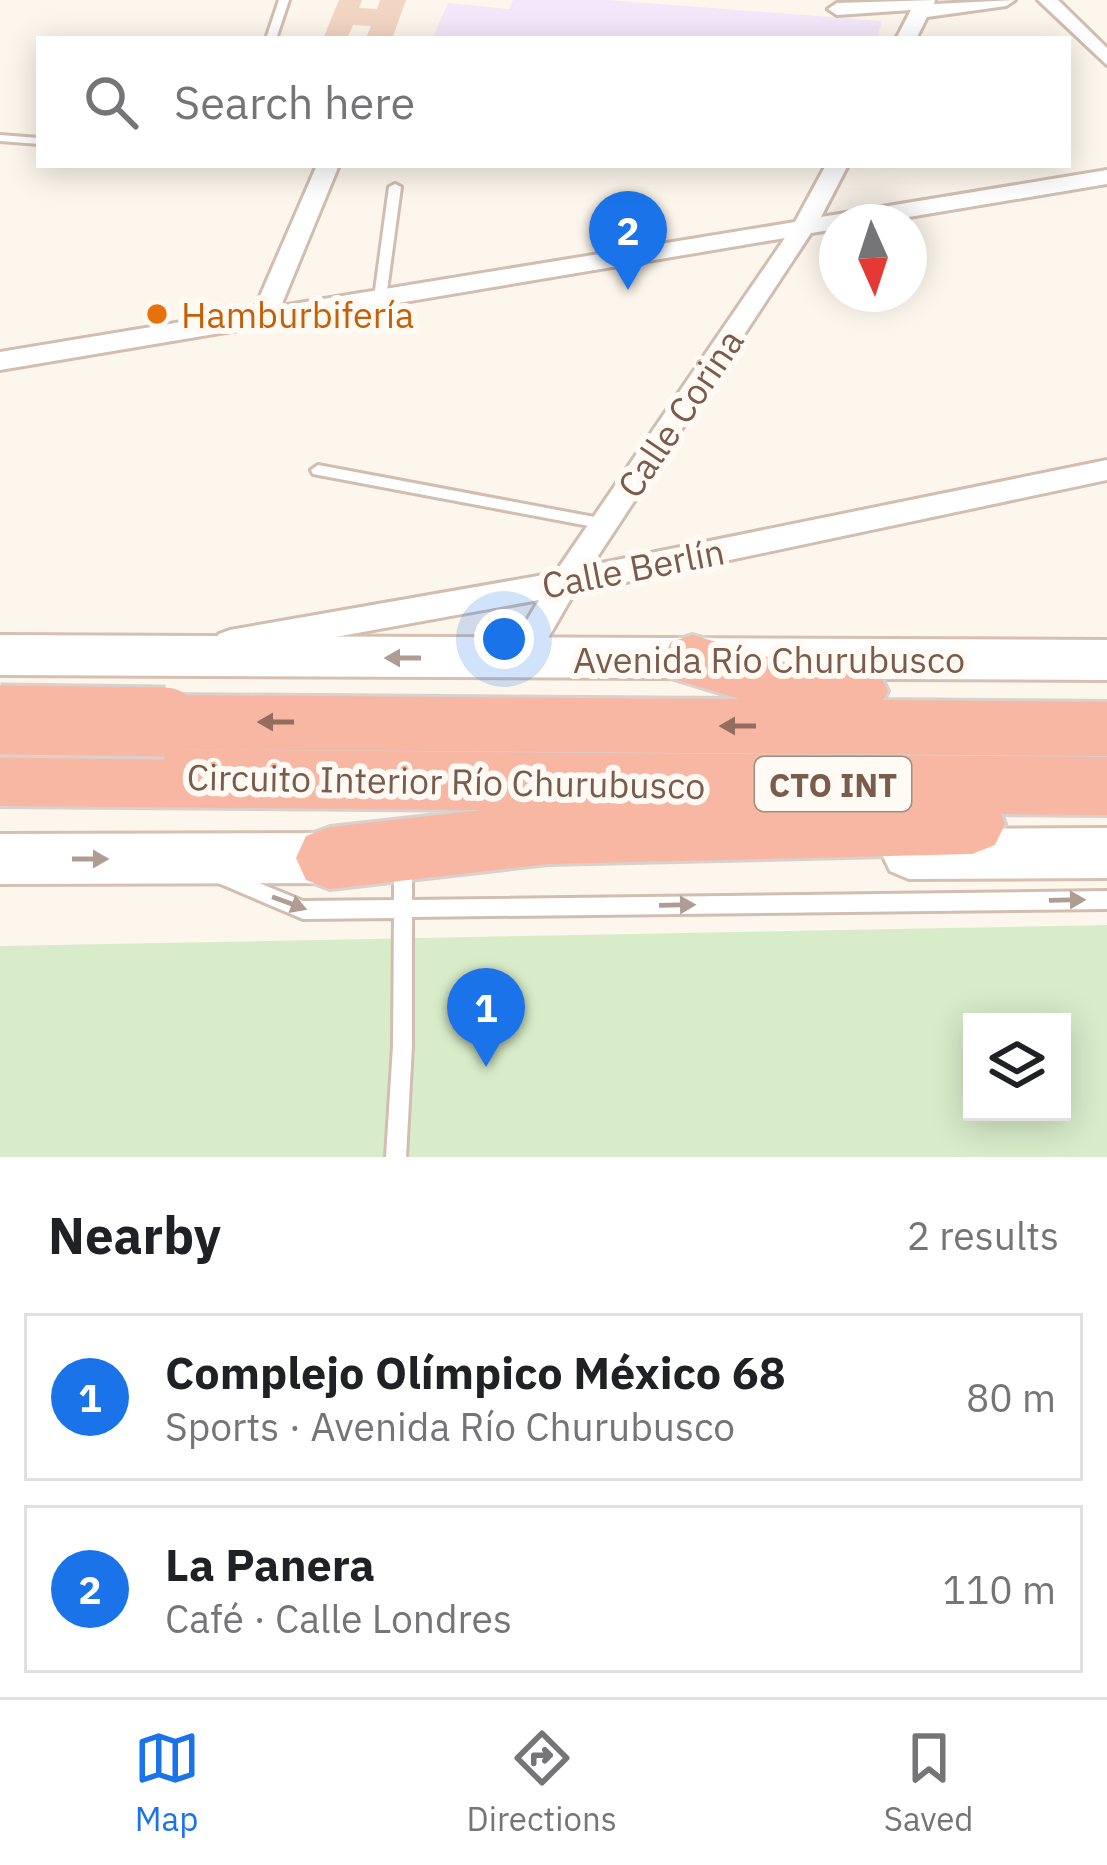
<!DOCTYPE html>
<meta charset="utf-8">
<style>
body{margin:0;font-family:"IBM Plex Sans",sans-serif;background:#f6f6f6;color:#202124}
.controls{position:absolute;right:36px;bottom:36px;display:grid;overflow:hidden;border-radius:0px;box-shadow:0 6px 30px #0003}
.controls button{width:108px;height:108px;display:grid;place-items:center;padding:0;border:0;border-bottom:3px solid #e0e0e0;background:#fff;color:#202124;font:60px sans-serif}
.compass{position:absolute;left:819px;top:204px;width:108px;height:108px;border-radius:50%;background:#fff;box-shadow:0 6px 30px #0003;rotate:177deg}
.you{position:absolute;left:504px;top:639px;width:42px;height:42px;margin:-30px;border:9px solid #fff;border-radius:50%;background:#1a73e8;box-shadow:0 0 0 18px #1a73e833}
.badge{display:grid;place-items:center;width:78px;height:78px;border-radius:50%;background:#1a73e8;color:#fff;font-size:39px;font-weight:700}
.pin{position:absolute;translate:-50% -99px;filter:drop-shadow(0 3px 6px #0008)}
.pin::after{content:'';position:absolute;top:63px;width:42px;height:36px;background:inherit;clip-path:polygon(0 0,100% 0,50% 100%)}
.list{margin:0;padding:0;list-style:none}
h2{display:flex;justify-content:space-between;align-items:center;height:156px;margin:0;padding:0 48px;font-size:51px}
h2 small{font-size:39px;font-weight:400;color:#757577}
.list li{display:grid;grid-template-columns:78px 1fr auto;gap:36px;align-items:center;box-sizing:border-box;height:168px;margin:0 24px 24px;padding:0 24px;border:3px solid #e0e0e0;border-radius:0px}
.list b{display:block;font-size:45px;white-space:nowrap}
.list p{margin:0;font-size:39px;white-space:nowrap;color:#757577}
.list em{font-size:39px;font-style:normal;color:#757577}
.icon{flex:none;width:66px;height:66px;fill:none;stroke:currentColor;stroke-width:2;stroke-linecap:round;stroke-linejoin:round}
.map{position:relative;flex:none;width:1107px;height:1157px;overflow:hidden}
.search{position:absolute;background:#fff;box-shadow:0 6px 30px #0003;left:36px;right:36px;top:36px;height:132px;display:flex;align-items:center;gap:30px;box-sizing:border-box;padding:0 42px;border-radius:0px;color:#757577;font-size:45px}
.sheet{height:540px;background:#fff}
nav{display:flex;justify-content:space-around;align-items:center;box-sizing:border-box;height:168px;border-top:3px solid #e0e0e0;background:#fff;font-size:33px;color:#757577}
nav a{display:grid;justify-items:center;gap:6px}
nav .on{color:#1a73e8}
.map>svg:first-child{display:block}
.education{fill:#f3e8fa}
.green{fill:#d8ecc9;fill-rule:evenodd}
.building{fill:#f3d5c3}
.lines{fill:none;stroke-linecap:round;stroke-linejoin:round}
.service-casing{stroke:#d1beb0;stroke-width:6}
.minor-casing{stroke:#d1beb0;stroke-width:6}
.secondary-casing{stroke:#d6c0b0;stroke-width:6}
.motorway-casing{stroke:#dad1cd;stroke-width:6}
.service{fill:#fff;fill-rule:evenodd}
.minor{fill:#fff;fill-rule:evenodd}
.secondary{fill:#fff;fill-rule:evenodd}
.motorway{fill:#f7b7a3;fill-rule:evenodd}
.motorway-bridge-casing{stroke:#dad1cd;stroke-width:75;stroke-linecap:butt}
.motorway-bridge{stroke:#f7b7a3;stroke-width:69}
.oneway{fill:#af9d94}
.oneway2{fill:#936e5e}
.food-dot{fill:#e8710a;stroke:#fffaf3;stroke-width:4.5}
.labels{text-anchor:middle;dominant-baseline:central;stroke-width:12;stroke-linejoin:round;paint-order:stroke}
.shield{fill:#fffaf3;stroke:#a28b7f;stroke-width:3}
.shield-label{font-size:33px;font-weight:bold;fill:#7a5c4d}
.food-label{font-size:36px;fill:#c56008;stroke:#fffaf3;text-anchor:start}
.street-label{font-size:36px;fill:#7a5c4d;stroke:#fffaf3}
</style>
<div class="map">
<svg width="1107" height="1157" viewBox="0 0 1107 1157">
<rect width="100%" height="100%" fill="#fdf6ec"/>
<path class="education" d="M513,0H607L882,21L877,39H432L448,3L509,9Z"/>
<path class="green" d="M1107,925V1157H0V946ZM972,1022H1062V1112H972Z"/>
<path class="building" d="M339,0H362L359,8L377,9L380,0H406L392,39L366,38L371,26L353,25L347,39H323Z"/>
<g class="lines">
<g class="service-casing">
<path id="service" d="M279,0H289L276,39H266Z
M0,135L39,138V144L0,141Z
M395,184L401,187L386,298L380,302L374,298L389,187Z
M318,465L605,519L612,524L605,529L313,474L311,470Z
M403,853L409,855L412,861V900L1107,891V909L412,917V1046L406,1157H386L393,1046L394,918L303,919L216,882L213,876L216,870L222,868L303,901L394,900V861L397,855Z"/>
</g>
<g class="minor-casing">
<path id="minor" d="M935,0L934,4L1015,0L1006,6L927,17L916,39H896L911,10L837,15L828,9L837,3Z
M1038,0H1058L1107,48V65Z
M317,165H339L281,306L795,222L826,165H848L821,217L1107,170V184L879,222H837V229L811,233L592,565L1107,460V480L574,593L531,668L520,672L509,668L504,659L539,600L230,656L219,652L214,643L219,634L230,630L555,573L785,238L0,370V352L254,310Z"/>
</g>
<g class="secondary-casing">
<path id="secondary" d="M0,635L1107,640V680L0,675Z
M1107,828V878L909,879L890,871L882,854L890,837L909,829Z
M357,833L376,840L384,858L376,876L357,883L0,884V834Z"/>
</g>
<g class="motorway-casing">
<path id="motorway" d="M692,635L796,665H857L879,673L888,691L883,700L1107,702V756L165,749L143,741L134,722L143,703L165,695L739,699L671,678L662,660L671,642Z
M0,748L1107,757V815L1001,814L1005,824L995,845L972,854L548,864L330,889L306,880L296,858L306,836L330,827L483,810L0,806Z"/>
</g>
<use href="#service" class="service"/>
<use href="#minor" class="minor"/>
<use href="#secondary" class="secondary"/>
<use href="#motorway" class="motorway"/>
<g class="motorway-bridge-casing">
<path id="motorway-bridge" d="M0,720L165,722"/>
</g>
<use href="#motorway-bridge" class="motorway-bridge"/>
</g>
<defs><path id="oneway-solid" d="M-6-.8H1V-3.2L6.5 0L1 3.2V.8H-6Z" transform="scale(3)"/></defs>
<g class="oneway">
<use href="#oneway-solid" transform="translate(403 658) rotate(-180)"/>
<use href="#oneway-solid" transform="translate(90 859)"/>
<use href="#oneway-solid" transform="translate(1067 900) rotate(-1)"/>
<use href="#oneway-solid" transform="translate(289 903) rotate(20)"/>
<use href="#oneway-solid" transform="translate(677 905) rotate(-1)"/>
</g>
<g class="oneway2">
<use href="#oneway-solid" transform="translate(276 722) rotate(-180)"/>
<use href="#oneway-solid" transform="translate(738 726) rotate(-180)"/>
</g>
<circle class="food-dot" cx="157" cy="314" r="12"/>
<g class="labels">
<rect class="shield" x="755" y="757" width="156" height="54" rx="9"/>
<g class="shield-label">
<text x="833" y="784">CTO INT</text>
</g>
<g class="food-label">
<text x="181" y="314">Hamburbifería</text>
</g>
<g class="street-label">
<text transform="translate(680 413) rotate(-56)">Calle Corina</text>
<text transform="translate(633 568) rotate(-11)">Calle Berlín</text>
<text x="769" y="659">Avenida Río Churubusco</text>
<text transform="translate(446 781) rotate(1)">Circuito Interior Río Churubusco</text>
</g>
</g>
</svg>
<div class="controls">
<button><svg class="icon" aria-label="layers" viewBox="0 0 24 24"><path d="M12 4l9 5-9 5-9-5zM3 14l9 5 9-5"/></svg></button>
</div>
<svg class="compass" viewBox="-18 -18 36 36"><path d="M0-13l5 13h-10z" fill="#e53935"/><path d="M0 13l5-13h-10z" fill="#757577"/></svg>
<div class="you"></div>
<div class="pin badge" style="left:486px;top:1067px">1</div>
<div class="pin badge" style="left:628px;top:290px">2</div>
<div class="search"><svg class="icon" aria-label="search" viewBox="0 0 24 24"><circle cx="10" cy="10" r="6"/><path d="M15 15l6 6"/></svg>Search here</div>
</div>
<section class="sheet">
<h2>Nearby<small>2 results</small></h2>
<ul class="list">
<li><span class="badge">1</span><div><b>Complejo Olímpico México 68</b><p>Sports · Avenida Río Churubusco</p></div><em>80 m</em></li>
<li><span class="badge">2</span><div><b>La Panera</b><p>Café · Calle Londres</p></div><em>110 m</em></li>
</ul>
</section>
<nav>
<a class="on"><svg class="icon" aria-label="map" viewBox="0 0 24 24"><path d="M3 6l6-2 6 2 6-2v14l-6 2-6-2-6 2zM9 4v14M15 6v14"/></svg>Map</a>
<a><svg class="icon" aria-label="directions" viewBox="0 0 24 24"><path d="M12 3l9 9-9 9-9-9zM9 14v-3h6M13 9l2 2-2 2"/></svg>Directions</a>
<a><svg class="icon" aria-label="saved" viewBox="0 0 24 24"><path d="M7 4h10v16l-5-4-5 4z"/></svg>Saved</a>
</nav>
